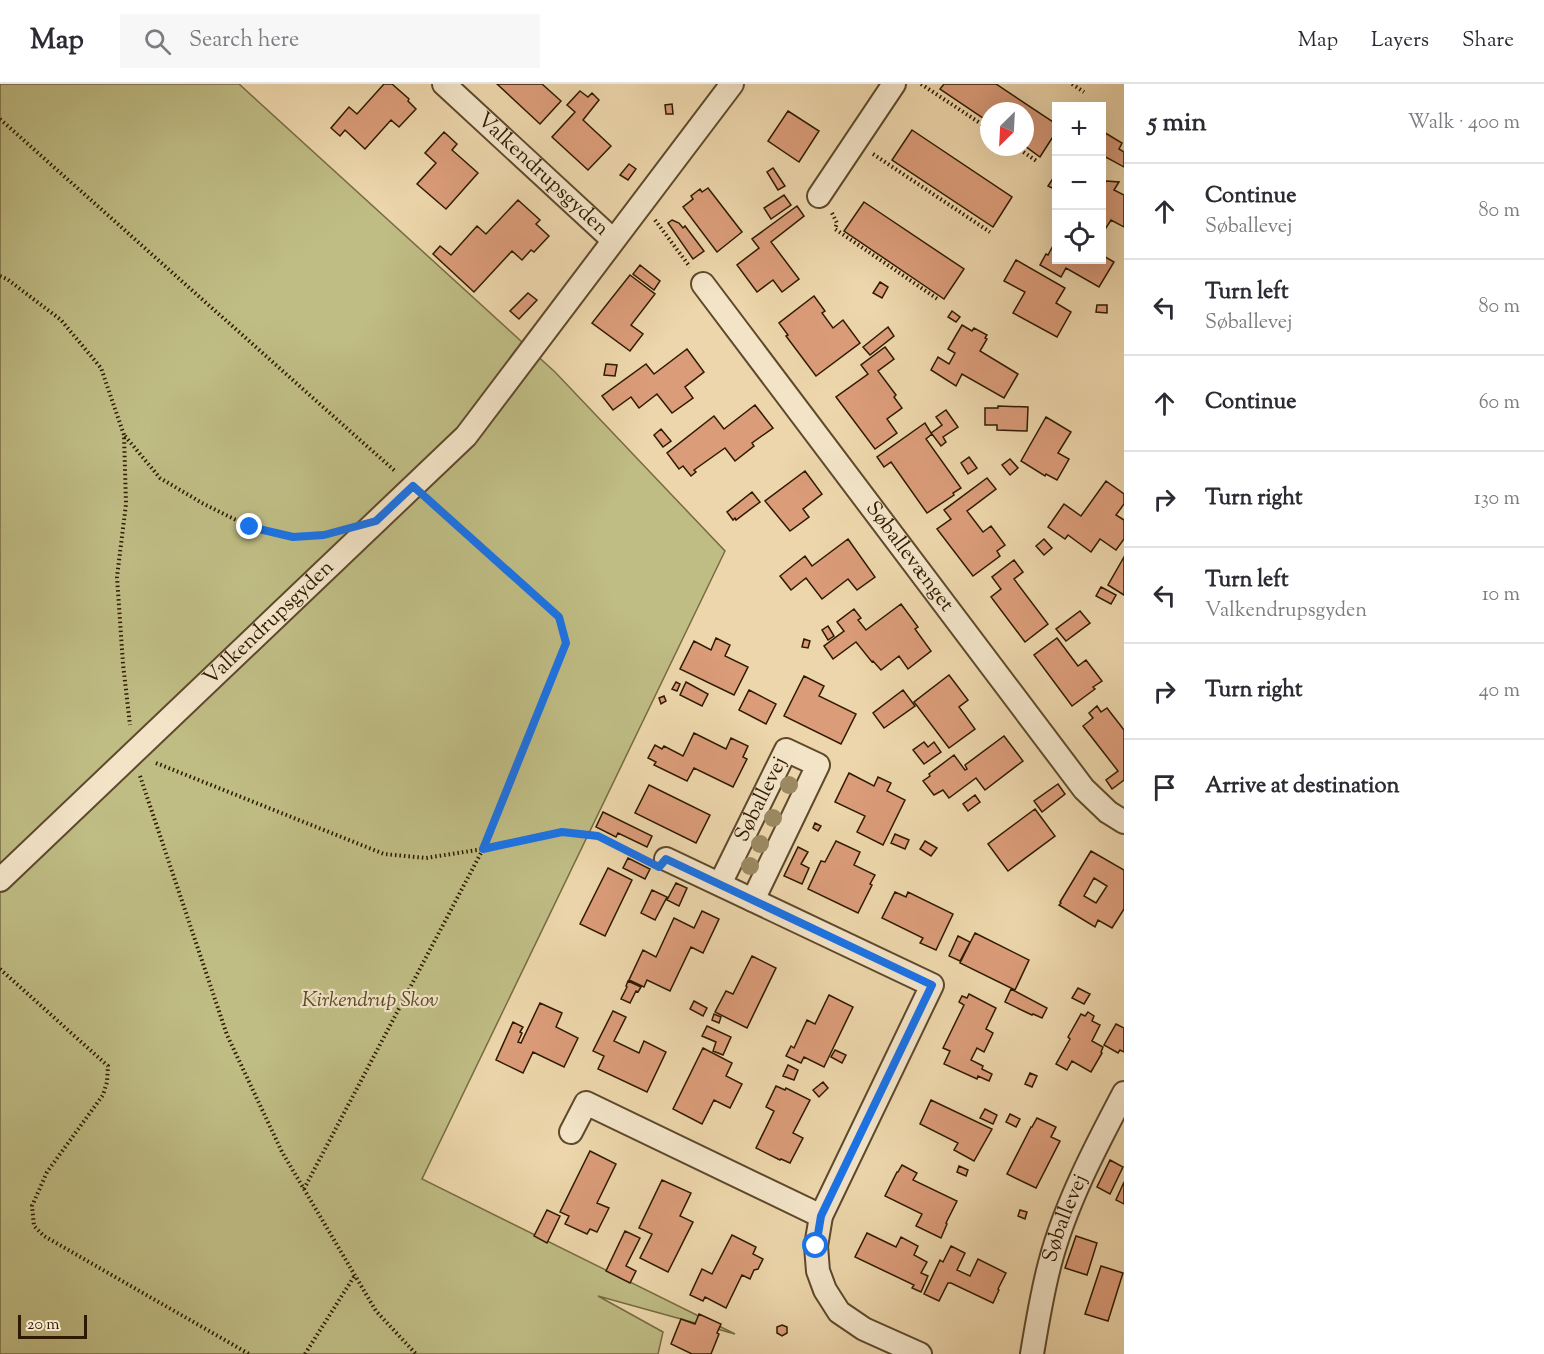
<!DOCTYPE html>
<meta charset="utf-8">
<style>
body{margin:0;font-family:"Sorts Mill Goudy",serif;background:#f7f7f7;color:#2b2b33}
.controls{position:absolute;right:18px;top:18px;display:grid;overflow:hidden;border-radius:0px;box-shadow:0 6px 24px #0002}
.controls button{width:54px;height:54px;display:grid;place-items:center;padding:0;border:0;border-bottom:2px solid #e1e1e2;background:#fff;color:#2b2b33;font:30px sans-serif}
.compass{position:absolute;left:980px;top:18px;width:54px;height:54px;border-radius:50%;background:#fff;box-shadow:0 6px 24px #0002;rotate:204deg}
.scale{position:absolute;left:18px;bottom:15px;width:69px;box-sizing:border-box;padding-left:6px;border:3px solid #2f1a00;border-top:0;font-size:16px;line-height:21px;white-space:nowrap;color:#2f1a00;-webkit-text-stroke:4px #f3e4c8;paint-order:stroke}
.stop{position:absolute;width:18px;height:18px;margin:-14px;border:4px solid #1a73e8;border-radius:50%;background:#fff}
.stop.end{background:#1a73e8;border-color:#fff;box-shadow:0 2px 6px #0008}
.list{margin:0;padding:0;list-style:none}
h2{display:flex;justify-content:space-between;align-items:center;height:78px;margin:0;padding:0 24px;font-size:26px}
h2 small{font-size:20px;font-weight:400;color:#7c7c81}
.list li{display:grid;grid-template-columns:39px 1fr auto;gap:18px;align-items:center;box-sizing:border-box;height:96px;padding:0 24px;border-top:2px solid #e1e1e2}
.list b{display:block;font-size:22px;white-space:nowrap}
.list p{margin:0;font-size:20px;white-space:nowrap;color:#7c7c81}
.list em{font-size:20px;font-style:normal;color:#7c7c81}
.icon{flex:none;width:33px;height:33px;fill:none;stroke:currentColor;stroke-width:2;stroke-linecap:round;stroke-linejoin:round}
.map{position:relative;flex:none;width:1124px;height:1270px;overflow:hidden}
header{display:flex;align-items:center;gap:36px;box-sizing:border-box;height:84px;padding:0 30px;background:#fff;border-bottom:2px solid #e1e1e2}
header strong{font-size:28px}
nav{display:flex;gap:33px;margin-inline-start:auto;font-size:21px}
.search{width:420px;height:54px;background:#f7f7f7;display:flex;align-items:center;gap:15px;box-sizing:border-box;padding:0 21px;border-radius:0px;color:#7c7c81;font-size:22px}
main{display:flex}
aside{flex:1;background:#fff}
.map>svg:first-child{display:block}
.green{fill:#bfbc84;stroke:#776b42;stroke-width:1.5}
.building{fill:#db9c79;stroke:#2f1a00;stroke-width:1.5;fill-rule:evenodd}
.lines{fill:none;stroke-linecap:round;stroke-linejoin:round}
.minor-casing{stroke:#5e492b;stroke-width:26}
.path{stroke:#2f1a00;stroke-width:4;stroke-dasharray:1.5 3;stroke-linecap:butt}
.minor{stroke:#f3e4c8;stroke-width:22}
.tree{fill:#9c8a63}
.route{stroke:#1a73e8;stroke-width:8}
.labels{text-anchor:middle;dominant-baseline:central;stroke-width:4.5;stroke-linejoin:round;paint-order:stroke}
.street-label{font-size:21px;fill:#2f1a00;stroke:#f3e4c8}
.park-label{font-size:21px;font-style:italic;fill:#5a4b28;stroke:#f3e4c8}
</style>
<header>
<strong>Map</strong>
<div class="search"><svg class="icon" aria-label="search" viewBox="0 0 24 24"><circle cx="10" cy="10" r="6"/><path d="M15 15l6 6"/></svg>Search here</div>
<nav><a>Map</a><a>Layers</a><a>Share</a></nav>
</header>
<main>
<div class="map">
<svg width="1124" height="1270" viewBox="0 0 1124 1270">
<rect width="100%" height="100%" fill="#edd6ab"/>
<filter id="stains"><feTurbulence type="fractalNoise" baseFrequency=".00333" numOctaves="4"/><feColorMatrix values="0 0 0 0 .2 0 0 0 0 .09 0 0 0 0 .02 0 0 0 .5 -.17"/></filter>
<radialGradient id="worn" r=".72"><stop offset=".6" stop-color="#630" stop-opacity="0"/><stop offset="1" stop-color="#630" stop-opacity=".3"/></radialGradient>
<path class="green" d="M0,0H239L555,288L725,467L422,1095L735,1250L598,1212L663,1248L658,1270H0Z"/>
<path class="building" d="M384,0H392L409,15L408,17L416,25L399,43L391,36L365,65L345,46L340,52L331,44L349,23L357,30Z
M497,0H542L561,17L540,40Z
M944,0H996L1056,40V48L1040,73L1025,62V27H989V38L940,5Z
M580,7L588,13L592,9L599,16L583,36L611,62L588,86L552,53L575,28L567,21Z
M672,20L673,30H666L665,21Z
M788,27L819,47L799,78L768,57Z
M912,46L1012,113L993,143L892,76Z
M1102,47L1122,59L1119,65L1124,68V83L1102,71Z
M444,48L457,60L452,66L478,89L446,125L417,100L436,79L425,69Z
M629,80L636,85L628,96L620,91Z
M773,84L785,102L778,106L767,88Z
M1056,90V106L1048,102Z
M1106,97L1119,98L1114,106L1124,111V143L1111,136L1106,144L1102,141V104Z
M708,104L742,148L717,168L683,123L693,115L691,112L700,105L702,108Z
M784,111L791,121L771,135L764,124Z
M518,116L540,136L536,140L549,152L534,168L531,166L522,176L512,167L474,208L433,170L440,162L451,171L477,142L486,150Z
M864,118L964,185L944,215L844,147Z
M797,122L804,132L771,158L799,195L782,208L773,196L757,208L737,181L759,164L752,155Z
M672,136L679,139L683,144L685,142L704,167L693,175L668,139Z
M1056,156V176H1102V171L1114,178L1099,203L1066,184L1061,193L1040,181L1046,170L1048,171Z
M1016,176L1065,204L1056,219L1071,228L1057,253L1013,229L1025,208L1004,197Z
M640,181L660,197L654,206L633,190Z
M630,191L655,210L631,241L643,250L630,267L592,239Z
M880,198L888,203L882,214L873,209Z
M528,209L537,216L519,235L510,227Z
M814,212L825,227L822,229L833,244L843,236L860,259L816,292L786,252L788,251L779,239Z
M1097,221H1107V229L1096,228Z
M952,227L960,233L956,238L948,233Z
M962,241L972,247L974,244L987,251L985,254L987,255L980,267L1018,290L1004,314L962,290L956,302L931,286L938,273L949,280L955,269L948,265Z
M888,243L894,252L870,271L863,263Z
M885,263L894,275L878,287L896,311L894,313L902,324L887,335L897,349L875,365L836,313L868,290L861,281Z
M687,265L704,288L685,303L693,314L672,329L657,310L639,324L631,313L613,326L602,312L646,280L654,290Z
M606,280L617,281L615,292L604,291Z
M755,321L773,344L752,359L754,362L735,377L725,364L694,386L696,388L691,392L683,382L679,385L667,369L714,332L724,345Z
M998,322L1028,323L1027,347L997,346V341H985V324H998Z
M946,326L958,343L943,353L946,358L941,362L932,350L926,355L961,404L953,409L954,411L927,429L891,378L884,383L877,373L925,339L931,349L942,341L936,333Z
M1046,333L1071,348L1058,369L1069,375L1057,396L1046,390L1045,392L1021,377Z
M661,345L671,357L663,363L654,351Z
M969,373L977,384L968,390L961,379Z
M1010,375L1018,384L1010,391L1002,381Z
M805,387L822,410L803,425L809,433L790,447L765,417Z
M987,394L996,405L967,427L983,448L991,442L1005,461L997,467L1000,472L973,492L937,445L951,435L944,426Z
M1106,397L1124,410V420L1116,431L1124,436V455L1116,466L1100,455L1091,468L1068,451L1065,455L1048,443L1064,420L1081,432Z
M752,408L760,418L736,436L735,434L733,436L727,428Z
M848,455L875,493L857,506L848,495L822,515L806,494L791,506L780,492L805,472L812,482Z
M1044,455L1052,464L1044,471L1036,462Z
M1124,473V511L1108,501Z
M1014,476L1023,488L1014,495L1048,540L1025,558L991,513L1001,505L992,493Z
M1101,503L1116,511L1111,520L1096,512Z
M901,520L918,543L915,545L931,567L908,585L899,572L881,586L873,577L872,578L856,558L833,575L824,562L844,547L837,538L854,525L861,534L858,536L866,546Z
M1080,527L1090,539L1066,557L1056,545Z
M828,542L834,552L828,556L822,546Z
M716,554L730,561L725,572L748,583L734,611L680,585L694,557L711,566Z
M1057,554L1078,582L1086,576L1102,597L1093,603L1095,605L1072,622L1034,571Z
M804,555L810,557L808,564L802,563Z
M949,591L968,616L959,623L975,645L949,664L914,618Z
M804,592L824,602L819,612L856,630L841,660L784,632Z
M676,598L680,600L677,607L672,605Z
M686,598L708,610L702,622L680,611Z
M749,606L776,620L766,640L739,626Z
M903,606L915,622L884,644L873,629Z
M664,612L666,617L661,620L659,614Z
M1097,622L1101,628L1107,624L1124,646V696L1112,705L1106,696L1118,687L1083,642L1093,634L1089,629Z
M694,649L726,665L731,654L748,662L743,673L747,675L733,703L694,684L687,697L654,681L656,678L648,674L655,661L662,665L664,662L683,672Z
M1004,652L1023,677L985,706L976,694L949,714L943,706L934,711L923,697L930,692L929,690L954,671L965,686L967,685L965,681Z
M924,658L928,663L934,658L941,668L924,680L913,666Z
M849,689L874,702L878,693L891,699L887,707L905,716L883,761L857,748L865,732L835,718Z
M1058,700L1065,710L1042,728L1034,717Z
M649,701L710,731L696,759L635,729Z
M975,711L980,718L968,727L963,720Z
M1035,725L1055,752L1008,787L988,760Z
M603,728L652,752L647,763L618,749L616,753L596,743Z
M815,739L821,742L818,747L813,744Z
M895,750L909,756L905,765L891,759Z
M836,757L860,768L854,781L875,791L870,800L872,801L858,829L808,805L821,777L825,778Z
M925,757L937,764L931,772L920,765Z
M798,763L808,768L801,780L809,784L802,800L784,792Z
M1091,767L1124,786V825L1112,844L1098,836L1095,843L1059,821L1061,819L1060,818ZM1094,794L1107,802L1096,819L1084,812Z
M628,774L650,785L645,795L623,784Z
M608,784L632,796L605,852L580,840Z
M676,799L687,804L679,822L667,816Z
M652,806L667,813L655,836L641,829Z
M895,808L906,813L908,808L953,830L936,866L920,859L923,854L882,834Z
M702,827L719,835L703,869L691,863L670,907L647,896L644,903L629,896L643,866L656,873L674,834L694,844Z
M975,849L1029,876L1015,906L960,879Z
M958,852L970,858L960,877L949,872Z
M752,872L776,884L747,944L715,928L726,907L733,910Z
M628,897L641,903L638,908L636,907L630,919L621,915L627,903L626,902Z
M1078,904L1090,910L1084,920L1072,914Z
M1011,905L1047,924L1042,934L1033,930L1032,931L1005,918Z
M969,910L996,924L986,945L993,949L984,968L977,964L971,976L983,982L982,985L992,990L989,997L978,992L977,995L944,980L950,967L943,964L964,921L959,918L962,912L967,914Z
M829,911L853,923L824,983L804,973L801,979L786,972L791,962L794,964L807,936L815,940Z
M694,917L707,924L703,932L690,925Z
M540,919L562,929L556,943L578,954L564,983L533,968L523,989L496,976L513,938L523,943L520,948L522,949L518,958L521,959Z
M613,927L626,933L614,957L639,969L644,957L666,968L647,1008L598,985L604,972L593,967Z
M1088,928L1094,932L1092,937L1100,941L1092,957L1103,963L1101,968L1102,969L1091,988L1072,977L1067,986L1056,980L1070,955L1068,953L1081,930L1085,932Z
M714,930L721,933L719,939L712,936Z
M1116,940L1124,944V968L1120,966L1118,969L1104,961Z
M707,942L731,953L723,971L713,967L716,958L702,952Z
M703,964L732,979L726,992L742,1000L730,1024L714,1016L702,1040L673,1025Z
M835,966L846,971L842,979L831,973Z
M788,981L798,986L794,996L783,992Z
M1030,989L1037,992L1032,1003L1025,1000Z
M823,998L828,1004L819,1013L813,1006Z
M776,1002L785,1006L786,1004L810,1016L793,1049L803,1054L790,1079L781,1075L780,1076L756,1064L774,1027L766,1023Z
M931,1016L992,1045L974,1077L954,1066L958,1059L920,1040Z
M985,1025L997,1031L993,1040L980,1034Z
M1010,1030L1020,1035L1016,1043L1006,1038Z
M1037,1034L1056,1043L1051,1053L1060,1057L1036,1104L1007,1090L1031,1043H1032Z
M590,1067L616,1080L597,1119L609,1124L597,1148L590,1145L587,1150L565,1140L569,1132L560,1128Z
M1110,1076L1123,1083L1110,1110L1097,1103Z
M902,1081L917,1089L913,1096L957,1117L946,1139L947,1140L941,1154L916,1142L922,1130L885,1112L897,1088H898Z
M959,1082L968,1086L966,1092L957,1088Z
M662,1096L691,1109L680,1132L693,1138L668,1188L640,1174L652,1150L639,1144Z
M1124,1098V1120L1116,1116Z
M547,1126L560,1132L547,1159L534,1152Z
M1020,1126L1027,1128L1025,1135L1018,1132Z
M625,1147L640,1154L626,1182L636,1187L630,1199L606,1187Z
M867,1149L896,1163L901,1153L918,1162L914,1171L927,1178L921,1189L928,1192L921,1208L912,1204L914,1201L855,1173Z
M732,1151L756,1163L753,1170L763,1175L758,1185L754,1186L750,1195L742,1191L726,1224L705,1213L703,1217L690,1211L702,1185L712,1190Z
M1076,1152L1097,1159L1087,1191L1065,1184Z
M951,1162L965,1169L957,1186L970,1192L978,1175L1006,1189L998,1205L999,1206L993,1219L951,1199H948L939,1217L924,1210L940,1176L943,1178Z
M1101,1182L1123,1189L1108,1237L1085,1230Z
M699,1230L721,1240L717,1249L719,1250L711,1270H692L671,1260L681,1235L695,1240Z
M782,1241L787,1243V1249L782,1252L777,1249V1243Z"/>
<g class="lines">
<g class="minor-casing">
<g id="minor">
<path id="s1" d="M444,0L613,156"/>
<path d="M819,112L894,0"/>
<path id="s2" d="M703,200L1084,705L1108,728L1124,738"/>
<path d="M666,775L932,901L821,1132L816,1162L818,1187L825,1206L839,1228L864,1245L920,1270"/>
<path id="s3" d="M0,796L466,352L732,0"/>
<path id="s4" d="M720,800L786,666L818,681L753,816"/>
<path d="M571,1048L586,1019L821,1132"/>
<path id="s5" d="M1032,1270C1037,1240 1042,1209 1050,1179C1065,1121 1096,1062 1124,1009"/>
</g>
</g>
<path class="path" d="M921,0L989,45
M1072,0L1084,8
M0,35L396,388
M1016,63L1038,78
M873,70L990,148
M832,129L837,139L835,145L939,216
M655,136L690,183
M0,192L7,195L61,236L101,284L124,351L126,420L117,493L123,580L130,641
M125,352L160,394L202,419L250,443L293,453L329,450
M156,679L384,770L426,774L483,765L562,748L598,752L644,776
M140,692L227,951L282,1068L376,1227L416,1270
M0,885L108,982L107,998L103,1011L47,1088L32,1122L34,1142L44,1152L249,1270
M304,1105L483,765L566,559L559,533L429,417
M305,1270L355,1191"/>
<use href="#minor" class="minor"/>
</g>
<g class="tree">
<circle cx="789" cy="701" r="9"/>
<circle cx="773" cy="734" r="9"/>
<circle cx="760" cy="760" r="9"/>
<circle cx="750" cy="782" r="9"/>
</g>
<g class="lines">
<path class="route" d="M250,443L293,453L324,451L376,437L413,402L559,533L566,559L483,765L562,748L598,752L659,783L666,775L932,901L821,1132L816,1162"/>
</g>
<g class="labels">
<g class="street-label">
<text stroke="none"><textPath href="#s1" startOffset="134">Valkendrupsgyden</textPath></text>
<text stroke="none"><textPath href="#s2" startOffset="342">Søballevænget</textPath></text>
<text stroke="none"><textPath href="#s3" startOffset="372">Valkendrupsgyden</textPath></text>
<text stroke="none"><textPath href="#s4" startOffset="94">Søballevej</textPath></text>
<text stroke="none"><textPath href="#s5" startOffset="140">Søballevej</textPath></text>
</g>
<g class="park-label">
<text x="370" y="917">Kirkendrup Skov</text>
</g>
</g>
<rect width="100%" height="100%" filter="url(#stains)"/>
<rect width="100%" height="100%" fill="url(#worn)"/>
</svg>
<div class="controls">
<button>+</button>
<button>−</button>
<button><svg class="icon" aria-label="locate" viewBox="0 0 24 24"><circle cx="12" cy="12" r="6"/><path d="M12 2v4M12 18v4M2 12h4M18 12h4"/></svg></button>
</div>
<svg class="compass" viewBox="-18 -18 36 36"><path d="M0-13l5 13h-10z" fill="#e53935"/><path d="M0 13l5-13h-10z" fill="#7c7c81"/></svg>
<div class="scale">20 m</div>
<div class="stop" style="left:816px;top:1162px"></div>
<div class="stop end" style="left:250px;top:443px"></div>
</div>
<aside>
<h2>5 min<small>Walk · 400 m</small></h2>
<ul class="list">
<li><svg class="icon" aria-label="ahead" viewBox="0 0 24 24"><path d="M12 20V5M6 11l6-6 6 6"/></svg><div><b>Continue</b><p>Søballevej</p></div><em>80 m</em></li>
<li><svg class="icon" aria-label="left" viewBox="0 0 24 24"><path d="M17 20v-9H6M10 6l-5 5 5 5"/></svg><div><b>Turn left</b><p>Søballevej</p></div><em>80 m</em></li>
<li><svg class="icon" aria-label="ahead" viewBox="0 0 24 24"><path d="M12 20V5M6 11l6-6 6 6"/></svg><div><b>Continue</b></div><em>60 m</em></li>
<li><svg class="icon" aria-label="right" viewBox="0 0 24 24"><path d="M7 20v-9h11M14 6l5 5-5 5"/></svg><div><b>Turn right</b></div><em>130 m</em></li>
<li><svg class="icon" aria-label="left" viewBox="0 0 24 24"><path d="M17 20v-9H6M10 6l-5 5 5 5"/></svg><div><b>Turn left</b><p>Valkendrupsgyden</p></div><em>10 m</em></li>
<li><svg class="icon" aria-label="right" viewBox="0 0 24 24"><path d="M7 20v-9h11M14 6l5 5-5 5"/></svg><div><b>Turn right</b></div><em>40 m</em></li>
<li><svg class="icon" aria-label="arrive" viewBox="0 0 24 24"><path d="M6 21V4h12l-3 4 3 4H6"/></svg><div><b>Arrive at destination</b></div></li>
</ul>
</aside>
</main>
